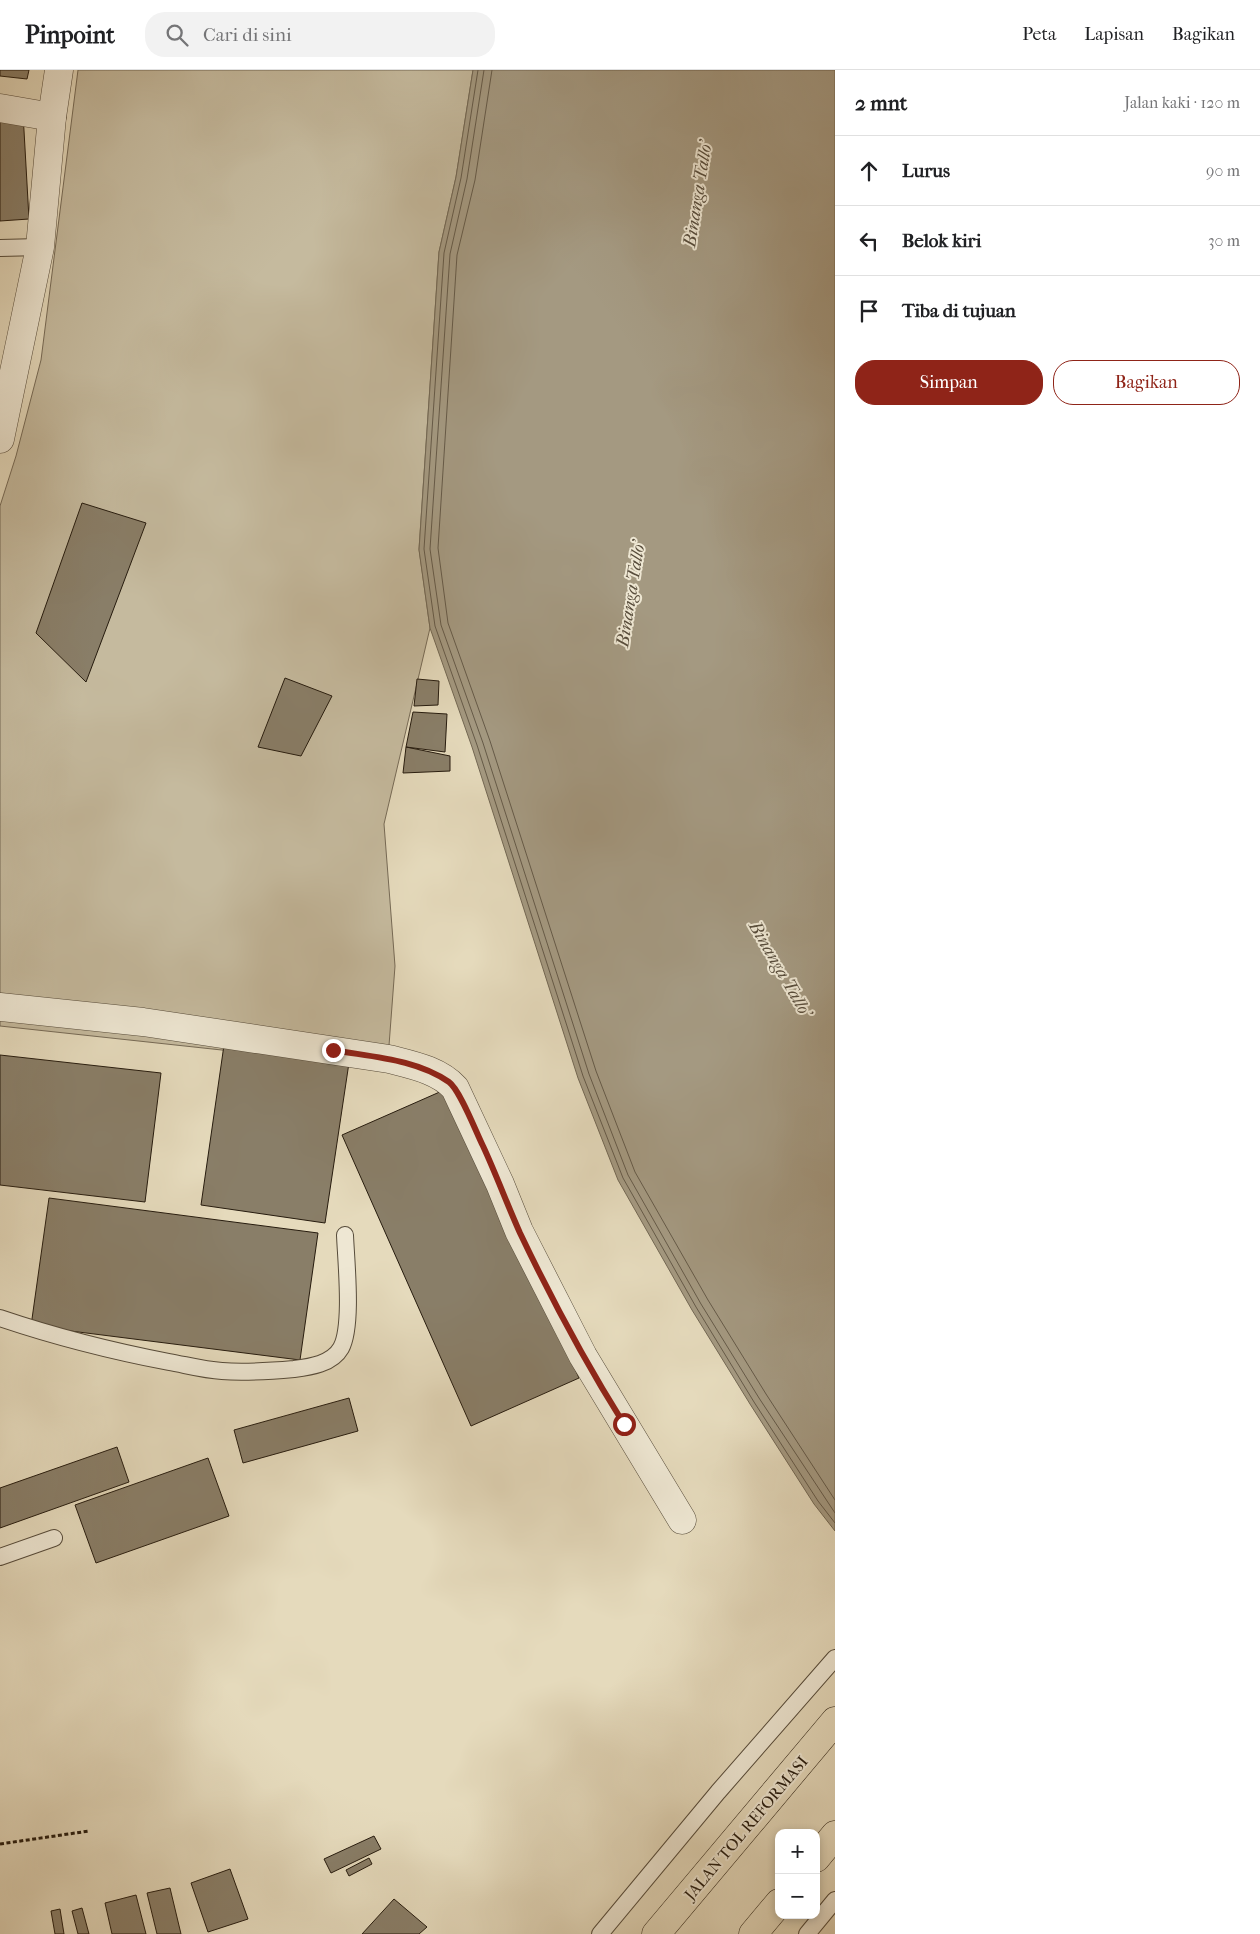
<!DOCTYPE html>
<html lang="id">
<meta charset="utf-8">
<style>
body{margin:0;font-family:"IM FELL French Canon",serif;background:#f2f2f2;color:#202124}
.controls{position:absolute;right:15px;bottom:15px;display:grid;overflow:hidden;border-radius:10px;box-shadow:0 2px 8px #0003}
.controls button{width:45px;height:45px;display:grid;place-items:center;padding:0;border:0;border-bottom:1px solid #e0e0e0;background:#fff;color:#202124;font:25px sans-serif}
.stop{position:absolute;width:15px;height:15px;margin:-11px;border:4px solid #8f2418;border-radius:50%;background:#fff}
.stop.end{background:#8f2418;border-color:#fff;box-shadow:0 1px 5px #0008}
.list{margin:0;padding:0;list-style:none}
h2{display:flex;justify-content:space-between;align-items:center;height:65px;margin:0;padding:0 20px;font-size:21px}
h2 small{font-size:16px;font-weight:400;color:#757577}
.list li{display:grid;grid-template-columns:32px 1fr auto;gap:15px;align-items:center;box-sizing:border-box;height:70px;padding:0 20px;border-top:1px solid #e0e0e0}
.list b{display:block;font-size:19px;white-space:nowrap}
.list em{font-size:16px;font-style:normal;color:#757577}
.actions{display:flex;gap:10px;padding:15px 20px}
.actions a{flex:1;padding:11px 0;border:1px solid #8f2418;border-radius:20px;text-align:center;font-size:18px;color:#8f2418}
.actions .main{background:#8f2418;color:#fff}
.icon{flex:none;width:28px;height:28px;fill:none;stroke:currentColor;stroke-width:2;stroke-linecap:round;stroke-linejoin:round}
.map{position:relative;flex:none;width:835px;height:1864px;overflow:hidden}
header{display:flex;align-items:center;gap:30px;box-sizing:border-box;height:70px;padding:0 25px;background:#fff;border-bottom:1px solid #e0e0e0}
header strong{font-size:24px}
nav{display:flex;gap:28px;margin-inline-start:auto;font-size:18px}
.search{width:350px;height:45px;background:#f2f2f2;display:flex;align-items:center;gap:12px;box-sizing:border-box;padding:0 18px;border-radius:20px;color:#757577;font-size:19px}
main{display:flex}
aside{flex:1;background:#fff}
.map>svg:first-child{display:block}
.green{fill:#c5ba9e;stroke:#766a56}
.water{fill:#a49981;stroke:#726753}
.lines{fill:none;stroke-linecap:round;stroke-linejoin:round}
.shore{stroke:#655a48;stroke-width:1}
.building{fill:#897e68;stroke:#261b0e}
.service-casing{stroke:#564b3a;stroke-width:18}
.minor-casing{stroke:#564b3a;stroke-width:29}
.tertiary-casing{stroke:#564b3a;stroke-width:29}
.motorway-casing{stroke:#261b0e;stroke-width:29}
.path{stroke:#261b0e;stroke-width:3;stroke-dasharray:4 2.5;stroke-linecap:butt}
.service{stroke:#eee7d3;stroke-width:16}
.minor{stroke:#eee7d3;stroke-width:28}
.tertiary{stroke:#eee7d3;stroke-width:28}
.motorway{stroke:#e5dabc;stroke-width:28}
.route{stroke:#8f2418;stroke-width:6}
.labels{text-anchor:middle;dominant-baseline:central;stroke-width:4;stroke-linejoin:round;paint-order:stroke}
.street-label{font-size:16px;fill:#261b0e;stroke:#eee7d3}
.water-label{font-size:18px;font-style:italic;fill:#584d3c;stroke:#eee7d3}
</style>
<header>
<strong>Pinpoint</strong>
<div class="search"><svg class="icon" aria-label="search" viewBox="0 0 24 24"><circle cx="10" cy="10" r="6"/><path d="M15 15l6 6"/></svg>Cari di sini</div>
<nav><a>Peta</a><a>Lapisan</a><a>Bagikan</a></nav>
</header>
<main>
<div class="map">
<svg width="835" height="1864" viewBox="0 0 835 1864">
<rect width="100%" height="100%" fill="#e5dabc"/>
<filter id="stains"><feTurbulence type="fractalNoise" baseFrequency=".004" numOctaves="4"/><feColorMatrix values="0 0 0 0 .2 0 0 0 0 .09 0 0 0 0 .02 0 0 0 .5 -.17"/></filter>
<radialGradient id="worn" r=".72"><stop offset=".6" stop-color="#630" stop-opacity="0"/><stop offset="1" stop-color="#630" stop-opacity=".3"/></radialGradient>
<path class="green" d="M78,0H473L456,107L439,182L419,479L430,558L384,754L395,896L387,1002L277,986L0,956V436L16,386L41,290Z"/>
<path class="water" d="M473,0H835V1461L814,1434L750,1334L692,1240L618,1110L578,1008L472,677L430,558L419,480L439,182L456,107Z"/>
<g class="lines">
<path class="shore" d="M478,0L461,108L444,183L424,479L435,556L477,675L583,1006L623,1108L696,1237L754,1332L818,1431L835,1453
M484,0L467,109L450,184L430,479L441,555L483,673L589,1004L628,1105L701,1234L759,1328L835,1443
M492,0L475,110L457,185L438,478L448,553L490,671L596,1001L635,1102L708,1230L766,1324L835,1430"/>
</g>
<path class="building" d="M0,0H29L27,9L0,6Z
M23,43L29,149L0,151V44Z
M82,433L146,453L86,612L36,563Z
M285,608L332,626L301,686L258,677Z
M417,609L439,611L438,635L414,636Z
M413,642L447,644L445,682L406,677Z
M406,677L450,686V701L403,703Z
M225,968L350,986L325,1153L201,1135Z
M0,985L161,1003L145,1132L0,1115Z
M451,1017L579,1308L471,1356L342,1065Z
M49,1128L318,1163L300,1290L31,1256Z
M349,1328L358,1361L243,1393L234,1360Z
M117,1377L129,1412L0,1458V1418Z
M208,1388L229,1446L96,1493L75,1435Z
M374,1766L381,1779L331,1803L324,1789Z
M369,1788L372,1794L349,1806L346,1800Z
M230,1799L248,1849L208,1862L191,1813Z
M170,1818L181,1864H157L147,1823Z
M136,1825L146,1864H112L105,1833Z
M394,1829L427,1857L419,1864H362Z
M82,1838L89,1864H78L72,1841Z
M60,1839L64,1864H55L51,1841Z"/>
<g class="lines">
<g class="service-casing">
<path id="service" d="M0,178L40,177
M0,1248C56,1267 112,1281 169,1292C186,1295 204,1300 222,1301C245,1303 271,1301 294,1299C310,1297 332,1294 341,1278C353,1256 346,1191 345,1165
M0,1487L54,1468
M600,1864L718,1722L835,1588
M807,1864L835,1830"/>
</g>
<g class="minor-casing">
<path id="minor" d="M0,38L52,47
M0,937L143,952L389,989C412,995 439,1000 455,1018L500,1114L519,1161L583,1286L682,1450"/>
</g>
<g class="tertiary-casing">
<path id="tertiary" d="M0,369L40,177L52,47L59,0"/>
</g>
<g class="motorway-casing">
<path id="motorway" d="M816,1788L835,1765
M656,1864L835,1651
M753,1864L779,1833"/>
</g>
<path class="path" d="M0,1774L89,1761"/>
<use href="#service" class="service"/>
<use href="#minor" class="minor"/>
<use href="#tertiary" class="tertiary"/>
<use href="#motorway" class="motorway"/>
</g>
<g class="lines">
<path class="route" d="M333,980C372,987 416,989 449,1012C460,1020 476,1062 483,1076C496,1104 507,1134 520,1163C551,1228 585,1292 624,1354"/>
</g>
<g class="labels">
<g class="street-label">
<text transform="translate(746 1758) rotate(-50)">JALAN TOL REFORMASI</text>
</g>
<g class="water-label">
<text transform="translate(698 124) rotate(-81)">Binanga Tallo'</text>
<text transform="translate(631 524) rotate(-81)">Binanga Tallo'</text>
<text transform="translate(780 899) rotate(60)">Binanga Tallo'</text>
</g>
</g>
<rect width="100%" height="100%" filter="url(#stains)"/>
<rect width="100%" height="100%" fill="url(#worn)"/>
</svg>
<div class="controls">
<button>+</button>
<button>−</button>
</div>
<div class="stop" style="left:624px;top:1354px"></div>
<div class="stop end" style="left:333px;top:980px"></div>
</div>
<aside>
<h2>2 mnt<small>Jalan kaki · 120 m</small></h2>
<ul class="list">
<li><svg class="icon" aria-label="ahead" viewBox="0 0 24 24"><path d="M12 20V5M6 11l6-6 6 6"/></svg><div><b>Lurus</b></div><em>90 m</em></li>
<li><svg class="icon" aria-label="left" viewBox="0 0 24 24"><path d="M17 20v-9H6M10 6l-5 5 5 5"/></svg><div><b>Belok kiri</b></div><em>30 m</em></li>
<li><svg class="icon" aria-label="arrive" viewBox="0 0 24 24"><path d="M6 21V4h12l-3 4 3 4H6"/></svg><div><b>Tiba di tujuan</b></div></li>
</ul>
<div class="actions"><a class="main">Simpan</a><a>Bagikan</a></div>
</aside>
</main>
